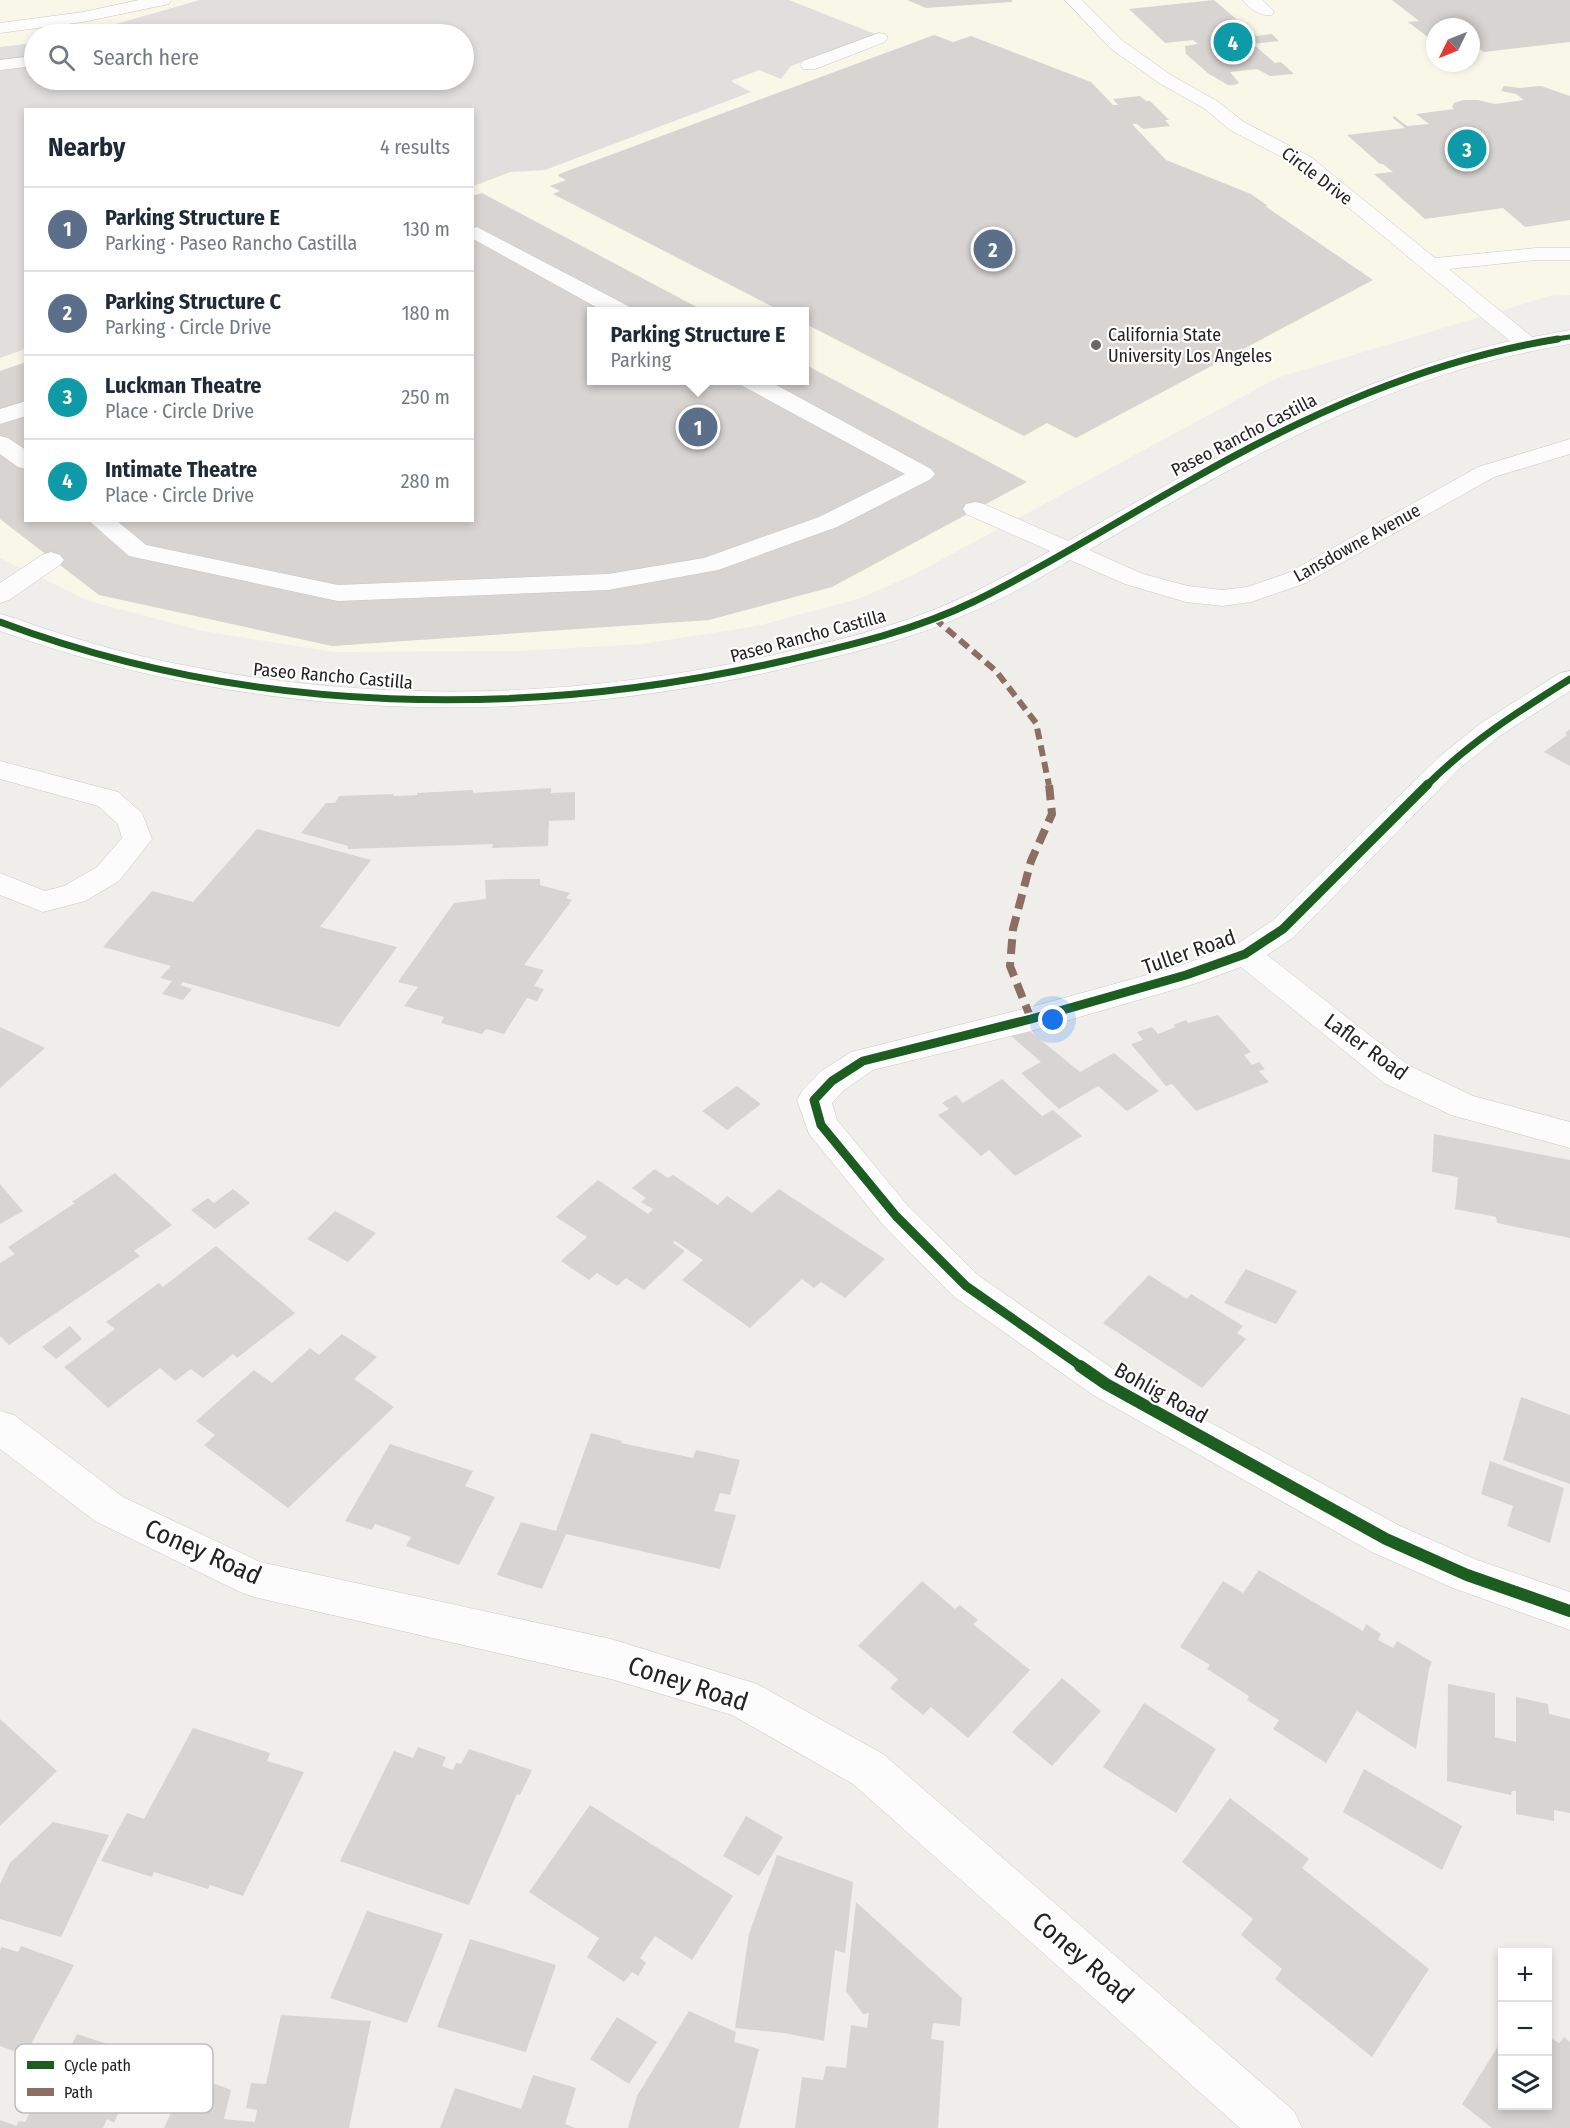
<!DOCTYPE html>
<meta charset="utf-8">
<style>
body{margin:0;font-family:"Fira Sans Condensed",sans-serif;background:#f6f6f7;color:#1f2937}
.controls{position:absolute;right:18px;bottom:18px;display:grid;overflow:hidden;border-radius:0px;box-shadow:0 3px 9px #0003}
.controls button{width:54px;height:54px;display:grid;place-items:center;padding:0;border:0;border-bottom:2px solid #e0e1e3;background:#fff;color:#1f2937;font:30px sans-serif}
.compass{position:absolute;left:1426px;top:18px;width:54px;height:54px;border-radius:50%;background:#fff;box-shadow:0 3px 9px #0003;rotate:227deg}
.you{position:absolute;left:1053px;top:1020px;width:21px;height:21px;margin:-15px;border:4px solid #fff;border-radius:50%;background:#1a73e8;box-shadow:0 0 0 9px #1a73e833}
.badge{display:grid;place-items:center;width:39px;height:39px;border-radius:50%;background:#1a73e8;color:#fff;font-size:20px;font-weight:700}
.pin{position:absolute;translate:-50% -50%;border:3px solid #fff;box-shadow:0 2px 6px #0006}
.popup{position:absolute;left:587px;top:307px;width:222px;height:78px;box-sizing:border-box;display:grid;place-content:center;border-radius:0px;background:#fff;filter:drop-shadow(0 2px 4px #0005);font-size:20px;white-space:nowrap;color:#747a83}
.popup b{font-size:22px;color:#1f2937}
.popup::after{content:'';position:absolute;left:50%;top:100%;margin-left:-12px;border:12px solid transparent;border-top-color:#fff}
.list{margin:0;padding:0;list-style:none}
h2{display:flex;justify-content:space-between;align-items:center;height:78px;margin:0;padding:0 24px;font-size:26px}
h2 small{font-size:20px;font-weight:400;color:#747a83}
.list li{display:grid;grid-template-columns:39px 1fr auto;gap:18px;align-items:center;box-sizing:border-box;height:84px;padding:0 24px;border-top:2px solid #e0e1e3}
.list b{display:block;font-size:22px;white-space:nowrap}
.list p{margin:0;font-size:20px;white-space:nowrap;color:#747a83}
.list em{font-size:20px;font-style:normal;color:#747a83}
.icon{flex:none;width:33px;height:33px;fill:none;stroke:currentColor;stroke-width:2;stroke-linecap:round;stroke-linejoin:round}
.map{position:relative;flex:none;width:1570px;height:2128px;overflow:hidden}
.search{position:absolute;background:#fff;box-shadow:0 3px 9px #0003;left:24px;top:24px;width:450px;height:66px;display:flex;align-items:center;gap:15px;box-sizing:border-box;padding:0 21px;border-radius:33px;color:#747a83;font-size:22px}
.panel{position:absolute;background:#fff;box-shadow:0 3px 9px #0003;left:24px;top:108px;width:450px;height:414px;border-radius:0px}
.map>svg:first-child{display:block}
.education{fill:#f8f7e8;fill-rule:evenodd}
.parking{fill:#e0dfde}
.building{fill:#d7d4d2}
.lines{fill:none;stroke-linecap:round;stroke-linejoin:round}
.minor-casing{stroke:#c9c8c7;stroke-width:1}
.minor{fill:#fdfcfc;fill-rule:evenodd}
.quiet-far1{stroke:#8d6e63;stroke-width:6;stroke-dasharray:11 6;stroke-linecap:butt}
.quiet{stroke:#8d6e63;stroke-width:8;stroke-dasharray:15 8;stroke-linecap:butt}
.cycleway-far3-casing{stroke:#fff;stroke-width:8}
.cycleway-far2-casing{stroke:#fff;stroke-width:10}
.cycleway-far1-casing{stroke:#fff;stroke-width:13}
.cycleway-casing{stroke:#fff;stroke-width:16}
.cycleway-far3{stroke:#1b5e20;stroke-width:5}
.cycleway-far2{stroke:#1b5e20;stroke-width:7}
.cycleway-far1{stroke:#1b5e20;stroke-width:9}
.cycleway{stroke:#1b5e20;stroke-width:12}
.poi-dot{fill:#6a6968;stroke:#fff;stroke-width:2}
.labels{text-anchor:middle;dominant-baseline:central;stroke-width:4.5;stroke-linejoin:round;paint-order:stroke}
.far-street-label{font-size:18px;fill:#222;stroke:#fff}
.far-poi-label{font-size:18px;fill:#222;stroke:#fff;text-anchor:start}
.street-label{font-size:21px;fill:#222;stroke:#fff}
.near-street-label{font-size:26px;fill:#222;stroke:#fff}
.key{fill:#fff;stroke:#bdbdbd;stroke-width:1.5}
.key-label{font-size:16px;fill:#222}
</style>
<div class="map">
<svg width="1570" height="2128" viewBox="0 0 1570 2128">
<rect width="100%" height="100%" fill="#f0eeeb"/>
<path class="education" d="M0,0H1570V295L1550,296L1277,378L915,574L858,599L757,626L642,644L520,651L334,652L203,631L89,601L0,558ZM1435,27H1471V63H1435ZM34,34H464V80H34ZM26,110H472V520H26ZM592,312H804V380H592Z"/>
<path class="parking" d="M200,0H789L875,34L791,66L781,79L759,70L731,81L751,92L545,170L511,172L473,186L472,110H26L25,349L0,358V47L34,43V80H464V34H81Z"/>
<path class="building" d="M907,0H1012V2L926,8Z
M1214,0L1256,36L1272,34L1279,41L1253,44L1275,63L1281,62L1294,74L1270,76L1257,69L1230,72L1239,83L1234,85H1228L1209,74L1186,54L1185,46L1198,44L1193,40L1165,43L1129,9Z
M1392,0H1570V42L1484,52L1471,43V27H1435V36L1428,37L1408,22L1419,21Z
M934,35L953,42L971,36L1091,82L1113,105H1118L1113,99L1140,96L1146,101H1150L1169,120H1165L1170,126L1143,129L1137,124H1132L1166,160L1251,194L1268,206H1265L1373,280L1076,438L1047,423L1024,436L804,323V312H783L553,194L560,191L550,186L566,180L558,176L559,174Z
M1504,86L1520,88L1541,86L1570,96V220L1525,227L1503,208L1425,219L1374,174L1393,172L1383,164H1380L1347,135L1405,128L1393,118L1394,116L1407,126L1429,124L1416,114L1454,109L1452,107L1454,103L1463,100H1478L1495,104L1524,100L1516,94L1501,91Z
M482,193L706,312H592V380H804V364L1027,482L832,587L709,620L332,646L99,595L0,519V371L26,362V520H472V196Z
M1570,729V766L1544,752L1567,735L1565,733Z
M551,788V793L575,792V820L549,821L548,846L492,848L493,844L348,849V846L301,833L326,803H335L339,796L394,794L393,796L417,795V793L473,790V793Z
M257,829L371,860L320,927L397,947L339,1027L183,982L180,985L192,989L183,1000L162,994L172,981L160,978L171,966L103,947L152,891L193,902Z
M510,879H540V885L570,893L566,898L572,900L524,965L544,970L534,986L544,989L537,1001L527,998L504,1034L486,1029L482,1034L441,1023L444,1017L404,1006L418,987L398,982L454,903L486,899L485,880Z
M1218,1015L1251,1052L1244,1055L1252,1065L1259,1062L1265,1069L1259,1071L1269,1082L1196,1111L1172,1084L1166,1086L1131,1044L1143,1040L1137,1032L1152,1027L1158,1034L1176,1027L1173,1025L1186,1020L1188,1023Z
M0,1027L45,1048L0,1088Z
M1026,1028L1080,1072L1114,1053L1159,1091L1127,1111L1098,1086L1059,1109L1021,1073L1041,1062L1011,1036Z
M1002,1079L1042,1116L1053,1110L1082,1136L1015,1176L989,1150L981,1156L938,1115L949,1109L942,1103L956,1095L963,1103Z
M737,1086L761,1104L727,1130L702,1111Z
M1434,1134L1570,1160V1238L1497,1223L1496,1217L1455,1209L1458,1177L1432,1172Z
M655,1169L668,1178L673,1175L718,1205L727,1196L752,1213L779,1189L885,1259L845,1298L821,1282L814,1288L802,1279L750,1328L682,1280L703,1260L675,1241L673,1243L685,1251L644,1290L626,1278L617,1286L597,1273L589,1280L561,1261L587,1237L556,1217L598,1180L648,1214L653,1209L641,1202L646,1198L632,1188Z
M115,1173L172,1225L134,1251L140,1256L9,1345L0,1336V1263L15,1254L8,1247L75,1203L72,1202Z
M0,1184L23,1211L0,1224Z
M233,1189L250,1203L215,1229L191,1210L208,1198L214,1203Z
M335,1211L376,1233L348,1262L307,1239Z
M216,1246L295,1313L237,1358L233,1354L203,1378L191,1369L175,1381L160,1368L108,1408L64,1367L115,1329L106,1322L159,1283L163,1287Z
M1246,1269L1297,1291L1276,1324L1224,1303Z
M1149,1275L1187,1299L1191,1294L1243,1326L1237,1333L1246,1339L1202,1388L1103,1323Z
M70,1326L82,1339L56,1359L42,1347Z
M342,1334L377,1357L354,1379L394,1407L288,1508L204,1445L215,1435L196,1421L254,1370L272,1383L310,1348L319,1355Z
M1521,1397L1570,1415V1484L1503,1460Z
M591,1433L622,1441L621,1443L693,1458L696,1450L740,1460L730,1495L720,1493L714,1511L736,1515L720,1569L566,1534L542,1589L497,1575L521,1522L556,1531Z
M390,1444L473,1471L465,1486L495,1497L459,1565L406,1546L411,1537L375,1524L372,1530L345,1521Z
M1490,1461L1564,1488L1550,1543L1507,1526L1513,1506L1481,1494Z
M1259,1570L1363,1631L1366,1624L1381,1634L1378,1640L1393,1648L1397,1641L1432,1662L1429,1669L1416,1749L1357,1711L1326,1763L1273,1729L1279,1720L1247,1700L1249,1696L1207,1669L1210,1665L1180,1647L1223,1581L1243,1593Z
M922,1581L955,1609L960,1605L978,1620L973,1624L1030,1670L968,1738L931,1707L923,1715L890,1688L898,1679L858,1646Z
M1062,1678L1101,1711L1052,1766L1012,1732Z
M1448,1684L1495,1693V1737L1516,1742V1697L1548,1704L1549,1714L1570,1719V1813L1554,1810V1821L1516,1814V1791H1512L1511,1795L1447,1781Z
M1144,1703L1216,1749L1176,1813L1103,1767Z
M0,1719L57,1771L0,1826Z
M193,1728L270,1753L267,1761L304,1772L243,1896L210,1885L208,1889L154,1872L152,1877L101,1861L127,1813L144,1819Z
M418,1747L446,1757L442,1766L453,1770L456,1763L461,1764L469,1749L532,1770L520,1795L517,1794L469,1905L340,1861L394,1751L413,1758Z
M1364,1769L1462,1826L1442,1870L1343,1812Z
M1230,1798L1309,1859L1302,1868L1429,1969L1372,2057L1275,1979L1282,1969L1241,1935L1253,1919L1182,1862Z
M590,1805L733,1896L692,1960L655,1936L640,1958L646,1963L638,1976L632,1972L624,1982L587,1957L599,1938L529,1892Z
M746,1816L783,1837L759,1876L723,1856Z
M53,1822L109,1835L61,1937L0,1919V1884L10,1863Z
M777,1855L853,1882L845,1953L835,1950L824,2041L784,2033L735,2028L749,1934Z
M856,1902L962,1998L960,2026L933,2023L931,2039L944,2041L938,2128H795L802,2077L823,2080L826,2066L846,2068L851,2025L867,2028L869,2013L863,2014L846,1991Z
M367,1911L443,1934L407,2023L330,1998Z
M470,1939L556,1965L526,2052L437,2027Z
M21,1946L74,1965L25,2055L0,2046V1950L2,1947L18,1952Z
M689,2011L736,2032L734,2042L759,2049L739,2128H628L637,2096Z
M281,2015L371,2021L349,2128H164L189,2074L231,2090L224,2119L255,2122L257,2110L246,2108L251,2083L266,2084Z
M617,2017L657,2042L629,2084L590,2059Z
M77,2034L145,2056L114,2123L107,2119L103,2128H0V2120L17,2126L18,2121L25,2122L36,2102L42,2105Z
M1549,2037L1559,2043L1564,2037L1570,2042V2128H1492L1462,2104L1502,2040V2106H1548V2040Z
M533,2075L576,2088L565,2124L575,2128H440L455,2088L521,2109Z"/>
<g class="lines">
<g class="minor-casing">
<path id="minor" d="M139,0H171L169,4L83,22L0,33V23L83,12Z
M1065,0H1082L1123,41L1171,75L1217,101L1244,122L1311,157L1435,258L1536,248H1570V260H1536L1449,269L1532,337L1570,330V344C1387,374 1246,459 1089,550L1143,574L1188,586L1222,590L1247,587L1288,573L1478,467L1570,439V454L1494,477L1306,583L1251,602L1222,606L1186,602L1125,584L1070,560C1037,580 1003,599 967,614C910,640 848,654 787,668C527,729 252,721 0,631V614C18,618 34,626 52,631C93,644 135,656 178,664C377,705 584,699 782,653C831,642 881,630 928,612C970,596 1011,573 1050,551L966,514L963,509L966,504L975,502L984,504L1068,541C1210,460 1349,377 1510,341L1297,165L1230,130L1205,109L1159,83L1111,49Z
M1243,0H1262L1274,11L1272,15C1261,17 1249,9 1243,0Z
M879,33L885,34L888,38L885,42L815,69H803L800,65L803,61Z
M34,56V66L0,70V60Z
M477,227L630,307L632,312H605L475,240L472,241V228Z
M738,380H767L931,469L935,474L931,479L837,527L718,570L608,590L338,601L129,556L88,520H116L146,545L338,585L608,574L704,558L819,517L905,474L741,385Z
M26,401V416L0,424V409Z
M0,436L8,438L26,450V469L18,467L0,454Z
M51,552L60,555L64,560L60,565L9,600L0,603V583L42,555Z
M1570,671V691L1501,735L1459,769L1294,937L1267,955L1408,1065L1473,1096L1570,1122V1148L1451,1115L1384,1083L1241,967L1197,983L1031,1031L873,1070L844,1090L832,1103L837,1120L908,1206L979,1276L1119,1373L1400,1526L1477,1560L1570,1592V1630L1453,1588L1372,1552L1093,1395L953,1296L884,1226L809,1134L797,1100L802,1091L820,1072L851,1052L1031,1007L1176,967L1234,946L1272,921L1439,757L1481,723L1560,673Z
M0,761L118,792L142,813L152,839L119,881L85,901L43,912L0,895V873L45,891L64,886L97,867L122,838L118,824L98,806L0,779Z
M0,1411L14,1415L123,1497L260,1562L611,1639L757,1684L883,1754L1294,2111L1302,2128H1240L853,1784L732,1715L611,1679L254,1597L240,1592L95,1521L0,1449Z"/>
</g>
<use href="#minor" class="minor"/>
<path class="quiet-far1" d="M934,618L996,671L1036,723L1049,785"/>
<path class="quiet" d="M1031,1019L1010,966L1013,929L1031,861L1052,814L1049,784"/>
<g class="cycleway-far3-casing">
<path id="cycleway-far3" d="M1549,340L1570,337"/>
</g>
<g class="cycleway-far2-casing">
<path id="cycleway-far2" d="M0,622C250,716 529,720 787,660C851,645 916,630 975,601C1049,565 1119,520 1191,480C1305,415 1427,360 1558,339
M1427,785C1470,742 1519,711 1570,679"/>
</g>
<g class="cycleway-far1-casing">
<path id="cycleway-far1" d="M1082,1367L966,1286L896,1216L821,1125L814,1100L832,1081L863,1061L1031,1019L1186,975L1245,954L1283,929L1428,784"/>
</g>
<g class="cycleway-casing">
<path id="cycleway" d="M1080,1366L1106,1384L1386,1539L1467,1575L1570,1611"/>
</g>
<use href="#cycleway-far3" class="cycleway-far3"/>
<use href="#cycleway-far2" class="cycleway-far2"/>
<use href="#cycleway-far1" class="cycleway-far1"/>
<use href="#cycleway" class="cycleway"/>
</g>
<circle class="poi-dot" cx="1096" cy="345" r="6"/>
<g class="labels">
<g class="far-street-label">
<text transform="translate(1317 176) rotate(37)">Circle Drive</text>
<text transform="translate(1244 435) rotate(-27)">Paseo Rancho Castilla</text>
<text transform="translate(1357 543) rotate(-29)">Lansdowne Avenue</text>
<text transform="translate(808 636) rotate(-15)">Paseo Rancho Castilla</text>
<text transform="translate(333 676) rotate(5)">Paseo Rancho Castilla</text>
</g>
<g class="far-poi-label">
<text x="1108" y="335">California State<tspan x="1108" dy="21">University Los Angeles</tspan></text>
</g>
<g class="street-label">
<text transform="translate(1189 952) rotate(-19)">Tuller Road</text>
<text transform="translate(1366 1047) rotate(36)">Lafler Road</text>
<text transform="translate(1161 1393) rotate(29)">Bohlig Road</text>
</g>
<g class="near-street-label">
<text transform="translate(203 1552) rotate(24)">Coney Road</text>
<text transform="translate(688 1684) rotate(18)">Coney Road</text>
<text transform="translate(1083 1958) rotate(41)">Coney Road</text>
</g>
</g>
<rect x="15" y="2044" width="198" height="69" rx="9" class="key"/>
<rect x="27" y="2061" width="27" height="8" fill="#1b5e20"/>
<rect x="27" y="2088" width="27" height="8" fill="#8d6e63"/>
<g class="key-label">
<text x="64" y="2071">Cycle path</text>
<text x="64" y="2098">Path</text>
</g>
</svg>
<div class="controls">
<button>+</button>
<button>−</button>
<button><svg class="icon" aria-label="layers" viewBox="0 0 24 24"><path d="M12 4l9 5-9 5-9-5zM3 14l9 5 9-5"/></svg></button>
</div>
<svg class="compass" viewBox="-18 -18 36 36"><path d="M0-13l5 13h-10z" fill="#e53935"/><path d="M0 13l5-13h-10z" fill="#747a83"/></svg>
<div class="you"></div>
<div class="pin badge" style="left:698px;top:427px;background:#5c6f8a">1</div>
<div class="popup"><b>Parking Structure E</b>Parking</div>
<div class="pin badge" style="left:993px;top:249px;background:#5c6f8a">2</div>
<div class="pin badge" style="left:1467px;top:149px;background:#0f9aa8">3</div>
<div class="pin badge" style="left:1233px;top:42px;background:#0f9aa8">4</div>
<div class="search"><svg class="icon" aria-label="search" viewBox="0 0 24 24"><circle cx="10" cy="10" r="6"/><path d="M15 15l6 6"/></svg>Search here</div>
<section class="panel">
<h2>Nearby<small>4 results</small></h2>
<ul class="list">
<li><span class="badge" style="background:#5c6f8a">1</span><div><b>Parking Structure E</b><p>Parking · Paseo Rancho Castilla</p></div><em>130 m</em></li>
<li><span class="badge" style="background:#5c6f8a">2</span><div><b>Parking Structure C</b><p>Parking · Circle Drive</p></div><em>180 m</em></li>
<li><span class="badge" style="background:#0f9aa8">3</span><div><b>Luckman Theatre</b><p>Place · Circle Drive</p></div><em>250 m</em></li>
<li><span class="badge" style="background:#0f9aa8">4</span><div><b>Intimate Theatre</b><p>Place · Circle Drive</p></div><em>280 m</em></li>
</ul>
</section>
</div>
